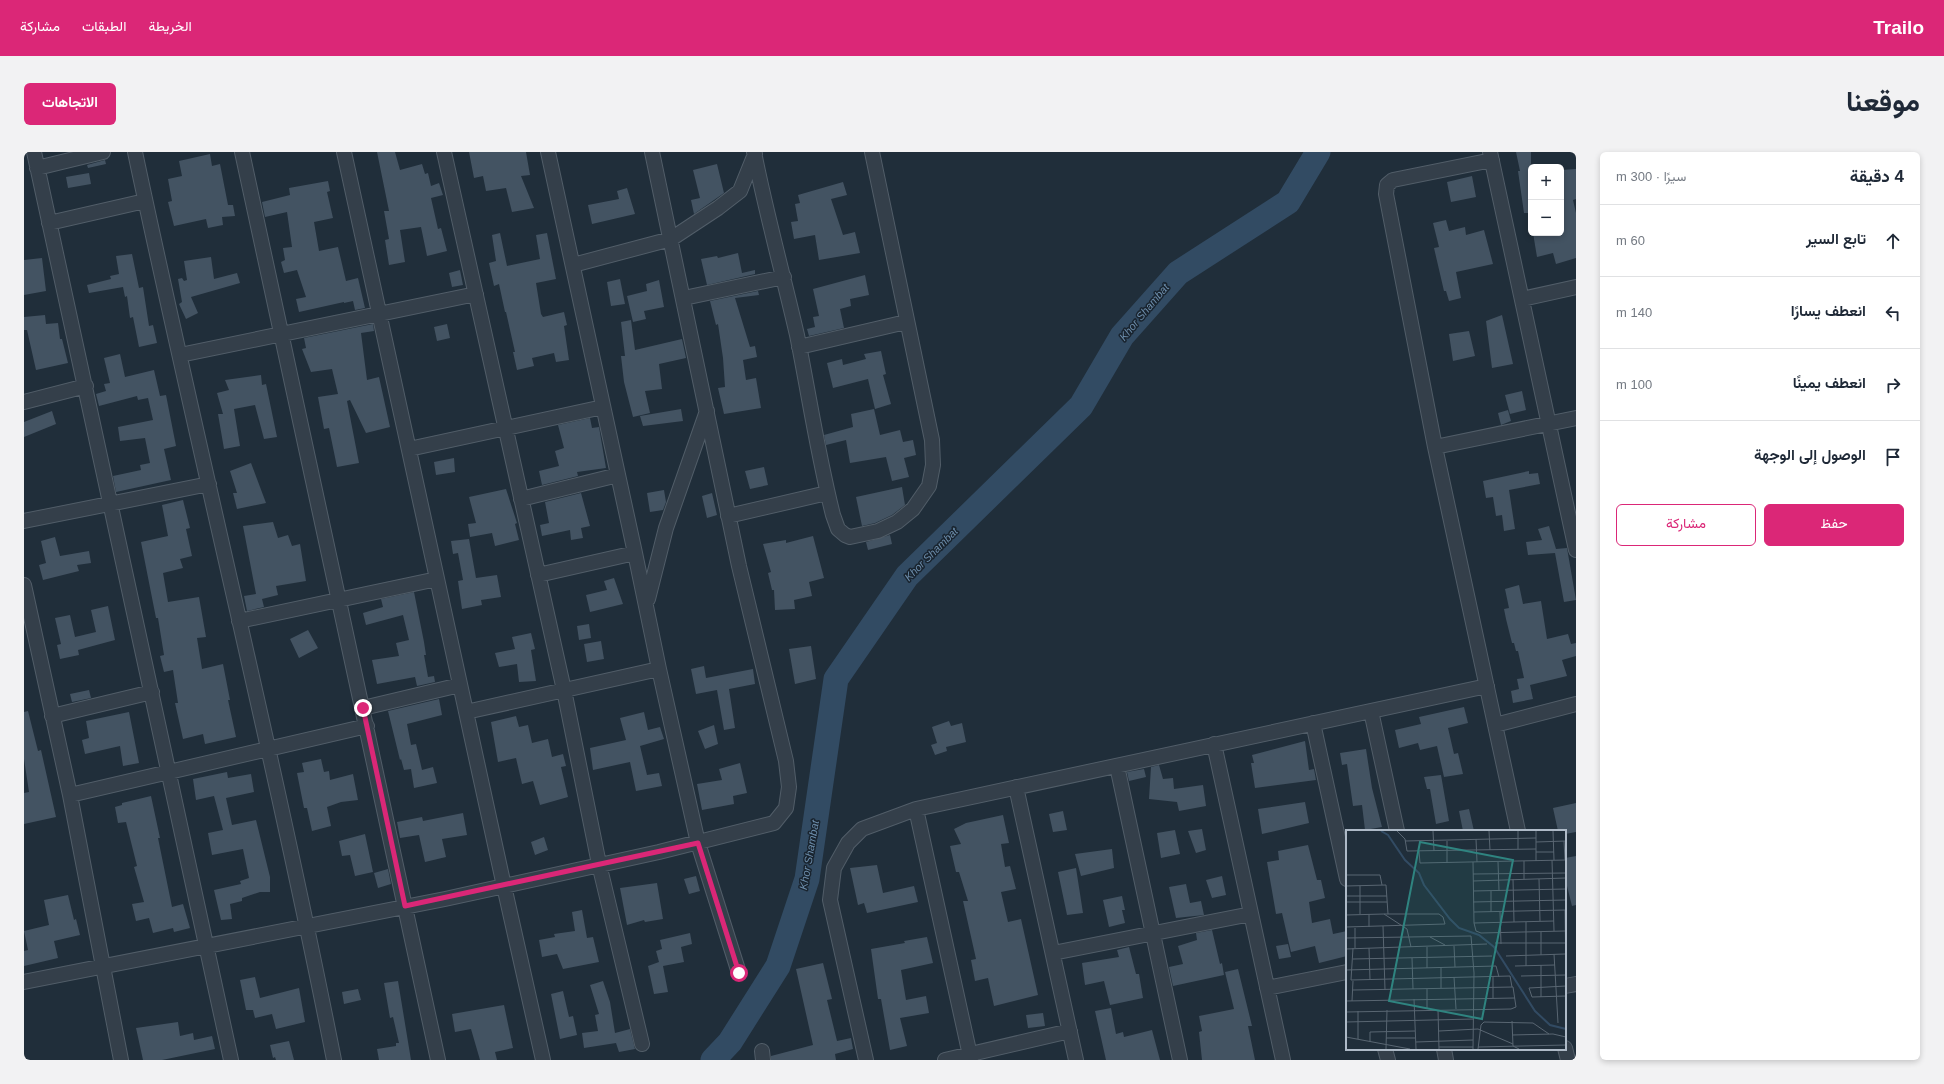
<!DOCTYPE html>
<html lang="ar">
<meta charset="utf-8">
<style>
body{margin:0;font-family:Helvetica,Vazirmatn,sans-serif;background:#f2f2f3;color:#1f2937;direction:rtl}
.controls{position:absolute;right:12px;top:12px;display:grid;overflow:hidden;border-radius:6px;box-shadow:0 2px 6px #0003}
.controls button{width:36px;height:36px;display:grid;place-items:center;padding:0;border:0;border-bottom:1px solid #e0e1e3;background:#fff;color:#1f2937;font:20px sans-serif}
.stop{position:absolute;width:12px;height:12px;margin:-9px;border:3px solid #db2777;border-radius:50%;background:#fff}
.stop.end{background:#db2777;border-color:#fff;box-shadow:0 1px 4px #0008}
.list{margin:0;padding:0;list-style:none}
h2{display:flex;justify-content:space-between;align-items:center;height:52px;margin:0;padding:0 16px;font-size:17px}
h2 small{font-size:13px;font-weight:400;color:#747a83}
.list li{display:grid;grid-template-columns:26px 1fr auto;gap:12px;align-items:center;box-sizing:border-box;height:72px;padding:0 16px;border-top:1px solid #e0e1e3}
.list b{display:block;font-size:15px;white-space:nowrap}
.list em{font-size:13px;font-style:normal;color:#747a83}
.actions{display:flex;gap:8px;padding:12px 16px}
.actions a{flex:1;padding:9px 0;border:1px solid #db2777;border-radius:6px;text-align:center;font-size:14px;color:#db2777}
.actions .main{background:#db2777;color:#fff}
.icon{flex:none;width:22px;height:22px;fill:none;stroke:currentColor;stroke-width:2;stroke-linecap:round;stroke-linejoin:round}
.map{position:relative;flex:none;width:1552px;height:908px;overflow:hidden;direction:ltr;border-radius:6px}
header{display:flex;align-items:center;gap:24px;box-sizing:border-box;height:56px;padding:0 20px;background:#db2777;color:#fff}
header strong{font-size:19px}
nav{display:flex;gap:22px;margin-inline-start:auto;font-size:14px}
.intro{display:flex;align-items:center;justify-content:space-between;box-sizing:border-box;height:96px;padding:0 24px}
h1{margin:0;font-size:28px}
.button{padding:10px 18px;border-radius:6px;background:#db2777;color:#fff;font-size:14px;font-weight:700}
main{display:flex;gap:24px;padding:0 24px}
aside{flex:1;background:#fff;border-radius:6px;box-shadow:0 2px 6px #0003}
.map>svg:first-child{display:block}
.lines{fill:none;stroke-linecap:round;stroke-linejoin:round}
.river{stroke:#324b63;stroke-width:25}
.building{fill:#435362}
.minor-casing{stroke:#515d68;stroke-width:16}
.minor{stroke:#343f4a;stroke-width:14}
.route{stroke:#db2777;stroke-width:5}
.labels{text-anchor:middle;dominant-baseline:central;stroke-width:3;stroke-linejoin:round;paint-order:stroke}
.water-label{font-size:11px;font-style:italic;fill:#6d8eac;stroke:#19242f}
.inset-river{fill:none;stroke:#324b63;stroke-width:2}
.inset-road{fill:none;stroke:#596672;stroke-width:1}
.view{fill:#2f8480;fill-opacity:0.15;stroke:#2f8480;stroke-width:2}
.inset-edge{fill:none;stroke:#aebac7;stroke-width:2}
</style>
<header>
<strong>Trailo</strong>
<nav><a>الخريطة</a><a>الطبقات</a><a>مشاركة</a></nav>
</header>
<div class="intro"><h1>موقعنا</h1><a class="button">الاتجاهات</a></div>
<main>
<aside>
<h2>4 دقيقة<small>سيرًا · 300 m</small></h2>
<ul class="list">
<li><svg class="icon" aria-label="ahead" viewBox="0 0 24 24"><path d="M12 20V5M6 11l6-6 6 6"/></svg><div><b>تابع السير</b></div><em>60 m</em></li>
<li><svg class="icon" aria-label="left" viewBox="0 0 24 24"><path d="M17 20v-9H6M10 6l-5 5 5 5"/></svg><div><b>انعطف يسارًا</b></div><em>140 m</em></li>
<li><svg class="icon" aria-label="right" viewBox="0 0 24 24"><path d="M7 20v-9h11M14 6l5 5-5 5"/></svg><div><b>انعطف يمينًا</b></div><em>100 m</em></li>
<li><svg class="icon" aria-label="arrive" viewBox="0 0 24 24"><path d="M6 21V4h12l-3 4 3 4H6"/></svg><div><b>الوصول إلى الوجهة</b></div></li>
</ul>
<div class="actions"><a class="main">حفظ</a><a>مشاركة</a></div>
</aside>
<div class="map">
<svg width="1552" height="908" viewBox="0 0 1552 908">
<rect width="100%" height="100%" fill="#202e3a"/>
<g class="lines">
<path class="river" d="M689,908L706,890L754,814L783,727L812,527L883,424L1057,254L1098,184L1154,121L1264,50L1294,0"/>
</g>
<path class="building" d="M353,0H371L376,18L398,12L401,22L404,21L407,34L415,31L419,43L407,46L414,77L417,76L423,99L403,104L397,75L376,78L381,110L365,113L361,88L365,87L360,59H365Z
M445,0H502L506,23L497,24L510,56L488,60L482,36L462,39L459,24L450,26Z
M1492,0H1507V61H1500L1494,19H1496Z
M186,2L188,14L196,12L204,53H209L211,64L198,65L199,73L184,76L182,67L150,74L144,50L148,49L144,27L158,24L155,9Z
M81,8L82,12L64,16L63,13Z
M693,12L700,41L670,62L667,48L676,46L669,18Z
M1552,17V47L1549,48L1552,61V106L1532,112L1529,101L1513,105L1509,81H1537V18Z
M65,21L67,32L44,36L42,25Z
M1448,24L1452,45L1427,50L1423,30Z
M304,29L306,39L303,40L309,66L290,70L295,99L314,95L322,129L334,126L341,156L331,158L329,149L320,151V150L275,160L272,147L282,145L273,118L260,121L257,110L261,108L259,96L268,95L263,60L241,65L238,50L266,43L265,36Z
M819,30L823,43L807,47L819,83L831,80L836,101L795,108L791,83L770,87L767,70L774,69L771,52L776,51L774,43Z
M603,36L611,62L568,72L564,53L595,47L593,39Z
M1422,68L1425,79L1441,75L1442,83L1460,78L1469,112L1432,120L1437,146L1425,149L1422,139H1420L1410,96L1415,95L1409,71Z
M476,81L483,114L516,107L512,83L523,81L532,127L512,131L517,162L519,165L540,160L543,173L540,174L545,208L532,210L530,201L508,206L510,214L493,218L489,200H491L482,160H481L475,132L470,134L465,111L472,109L468,83Z
M714,101L718,121L731,118V122L683,133L677,107L693,104L694,106Z
M108,102L115,136L119,135L125,174L129,173L133,191L115,195L109,165L106,166L103,144L101,145L99,135L65,141L63,133L87,127L86,124L95,122L92,104Z
M187,105L190,127L213,121L216,131L167,145L174,161L162,167L155,152L158,150L154,127L158,126L160,129L163,128L160,109Z
M18,106L22,139L0,143V108Z
M436,118L439,133L428,135L425,121Z
M841,123L845,143L826,147L827,154L816,157L820,176L785,184L783,177L791,175L789,165L795,164L789,137Z
M596,127L601,152L587,154L583,130Z
M635,128L640,155L620,159L622,167L609,170L603,144L623,139L622,132Z
M734,139L735,143L711,146L726,195L731,194L733,205L719,208L722,228L732,226L737,256L700,262L694,236L701,235L699,206L694,172L692,173L686,149Z
M21,163L22,172L34,171L36,187H38L44,211L12,218L3,178H0V165Z
M1478,163L1489,212L1468,216L1462,169Z
M607,168L611,198L658,187L662,206L635,212L638,237L621,239L626,261L609,265L600,230L597,204H601L597,170Z
M349,172L350,179L337,181L343,228L355,225L366,275L342,281L326,248L323,249L335,311L313,315L305,276L300,277L294,245L314,242L308,217L287,220L278,197L282,196L280,186Z
M423,172L426,186L413,189L410,175Z
M1445,179L1451,204L1429,209L1425,182Z
M857,199L862,222L859,223L867,252L851,257L844,227L809,236L803,211L818,207L819,213L842,207L840,202Z
M96,202L101,225L130,218L136,244L142,243L152,294L140,297L147,328L92,340L89,324L117,318L116,313L126,311L121,286L96,289L94,275L129,268L124,246L114,248L113,244L75,254L72,242L82,239L80,232L86,231L80,206Z
M237,223L238,233L242,232L253,285L240,287L231,253L210,257L216,294L200,297L194,262H199L193,241L205,238L201,228Z
M1498,239L1502,258L1486,262L1481,243Z
M657,257L659,269L619,274L616,264Z
M850,257L856,283L876,278L879,290L889,288L892,303L880,306L885,325L868,329L862,305L826,311L822,288L802,293L800,283L829,275L827,262Z
M1484,258L1487,269L1477,273L1474,261Z
M28,259L32,272L0,285V270Z
M566,266L568,276L575,275L582,316L553,320L554,324L518,333L515,319L535,314L531,299L540,296L534,273Z
M430,306L431,320L412,323L410,310Z
M227,311L242,351L213,357L209,341H213L206,319Z
M740,315L744,333L726,337L721,319Z
M1505,319V322L1514,321L1516,332L1485,338L1491,377L1480,379L1478,363L1472,364L1469,345L1462,346L1459,329Z
M878,335L881,353L868,363L851,371L838,374L832,345Z
M482,337L493,371L491,372L495,388L471,394L468,381L446,385L444,372L452,371L445,345Z
M640,338L642,350L639,358L626,360L623,341Z
M557,341L566,374L557,376L559,386L547,388L546,378L518,384L516,373L525,371L521,350Z
M688,341L693,363L683,366L678,344Z
M159,348L166,376L162,377L168,404L156,407L159,416L139,421L144,450L175,445L182,485L173,486L178,517L199,512L206,548H204L212,585L181,592L179,582L159,587L151,551H154L149,518L140,520L136,504L140,503L134,466H132L117,390L144,384L138,353Z
M249,370L254,386L264,383L268,394L276,392L282,429L252,434L254,443L238,447L240,455L223,459L220,444L232,442L219,374Z
M1525,374L1532,397L1543,396L1552,448L1540,450L1531,401L1504,403L1502,390L1518,388L1514,377Z
M866,383L868,392L844,398L842,390Z
M789,384L800,426L785,430L788,444L770,448L771,457L751,458L750,438H748L744,421L747,420L739,392L762,388V391Z
M31,385L36,404L65,399L67,411L53,413L55,419L19,428L15,413L22,411L17,389Z
M445,387L452,426L473,423L477,445L457,448L458,453L438,457L434,429L439,428L434,401L429,402L427,389Z
M590,426L599,452L566,460L562,443L583,438L580,429Z
M1495,433L1499,452L1517,449L1523,487L1544,482L1547,492L1552,491V504L1538,508L1543,524L1506,533L1509,547L1489,551L1487,539L1495,537L1493,527L1500,526L1494,499H1492L1490,491H1488L1482,467L1480,457L1485,456L1481,437Z
M390,440L400,490L402,503H400L404,525L410,524L411,530L393,534L391,525L353,532L348,508L375,504L372,491L385,488L379,463L342,473L339,461L359,455L357,447Z
M84,454L91,488L54,498L55,503L36,507L33,493L37,492L31,466L46,463L51,485L72,480L67,458Z
M565,472L567,486L555,488L553,474Z
M284,478L294,496L275,506L266,487Z
M507,481L511,497L507,498L512,529L495,530L493,512L475,515L471,501L491,497L488,485Z
M577,489L580,507L563,510L560,492Z
M787,494L792,527L771,532L765,497Z
M680,514L682,526L729,517L731,532L705,537L711,576L700,578L693,538L672,542L667,517Z
M65,538L67,546L48,550L46,542Z
M415,547L418,563L383,572L387,593L392,592L398,618L409,615L413,631L390,636L387,617L380,618L377,607L376,608L364,559Z
M1440,555L1444,571L1424,576L1430,602L1434,601L1439,622L1420,625L1413,594L1396,598L1394,591L1375,596L1371,578L1397,572L1395,565Z
M4,559L14,599L17,598L32,665L0,672V641L5,640L0,607V560Z
M105,560L115,611L99,614L96,594L61,602L58,588L65,586L62,569Z
M620,560L624,578L636,575L640,587L616,594L623,623L635,621L638,634L612,639L606,610L569,618L566,596L602,588L596,566Z
M492,564L495,575L504,573L508,591L524,587L528,605L539,602L542,614L537,615L544,645L516,653L509,629L498,632L492,606L474,610L467,570Z
M925,569L927,574L938,571L942,590L922,595L923,599L911,603L907,593L913,591L908,575Z
M690,573L694,592L681,597L674,579Z
M1281,589L1285,618L1290,617L1292,628L1231,636L1227,611H1230L1228,603Z
M1342,597L1348,636L1358,675L1341,678L1338,653L1329,654L1323,612L1318,613L1316,601Z
M297,607L300,620L305,619L306,628L329,622L334,648L317,650L303,655L307,674L288,679L283,656H280L273,621L280,620L278,611Z
M716,611L723,641L709,644L710,652L678,658L673,632L698,628L695,617Z
M1135,613L1139,627L1149,626L1150,637L1179,633L1182,654L1155,659L1153,650L1125,647L1127,615Z
M1120,617L1122,625L1105,629L1103,620Z
M203,620L204,626L227,622L230,640L202,646L208,673L232,668L246,725V740H236L218,746V749L206,752L208,767L197,768L190,738L217,732L216,729L225,726L219,697L188,703L184,681L199,678L190,644L172,648L169,627Z
M1417,623L1425,669L1412,672L1406,637H1403L1400,625Z
M127,644L136,686H134L148,755L159,752L166,776L150,780L149,776L129,781L125,766L112,769L108,752L120,750L110,715L113,714L102,670L94,671L91,655L98,653V651Z
M1281,650L1285,671L1238,682L1234,657Z
M1552,651V680L1541,682V679H1534L1529,656Z
M1445,657L1450,679H1439L1435,659Z
M1039,659L1043,678L1029,680L1025,662Z
M439,661L443,683L418,687L422,705L401,710L395,683L376,686L373,670L398,665L399,669Z
M979,663L985,691L977,692L981,715L986,714L992,737L977,740L984,770L997,767L1014,843L970,854L964,826L951,829L947,808L952,807L939,749H944L935,720H932L926,694L937,692L930,677L942,671Z
M1178,677L1182,698L1172,701L1164,679Z
M1151,678L1156,702L1137,706L1133,681Z
M341,682L349,720L331,724L326,703L318,704L315,689Z
M520,685L524,698L511,703L507,690Z
M1284,693L1293,728H1297L1301,746L1285,750L1288,771L1306,767L1309,782L1323,779V804L1295,811L1291,794L1267,800L1258,761L1252,762L1243,710L1255,708L1254,699Z
M1088,697L1090,716L1057,724L1051,702Z
M1552,704V753L1548,754L1541,726V706Z
M853,713L859,741L890,734L894,750L843,761L840,751L834,753L826,716Z
M1052,716L1059,761L1043,763L1034,720Z
M364,717L367,732L354,736L350,721Z
M672,724L676,739L665,742L660,727Z
M1198,724L1202,743L1188,746L1182,728Z
M633,731L639,767L621,770L620,768L603,773L596,736Z
M1162,732L1166,751L1177,749L1180,763L1152,766L1145,735Z
M44,743L50,768L52,767L56,783L30,789L34,806L0,814V799L4,798L0,779L25,773L20,748Z
M1098,744L1101,758H1098L1101,771L1085,775L1079,748Z
M558,758L563,786L569,785L575,810L539,817L533,802L518,805L515,788L531,785L530,782L551,779L548,760Z
M1188,778L1196,812L1198,811L1200,823L1149,834L1145,815L1159,812L1154,794L1173,788L1172,781Z
M666,781L668,792L657,795L660,810L639,814L644,840L630,842L624,814L635,810L632,799L638,797L636,788Z
M903,785L909,811L877,818L882,848L902,844L905,861L876,866L883,894L866,898L857,847H854L847,797L881,791L880,789Z
M1264,792L1267,805L1255,807L1252,794Z
M1105,795L1112,822H1115L1119,846L1086,853L1080,829L1061,833L1058,811L1095,805L1093,798Z
M799,811L808,847L803,848L813,889L827,886L829,897L811,902L812,908H747V904L789,893L772,817Z
M1214,817L1228,874H1224L1231,908H1178L1175,880L1178,879L1175,864L1210,857L1201,820Z
M231,825L236,846L275,836L281,870L252,877L248,862L231,866L229,858H222L216,828Z
M374,829L387,908H355L353,897L372,894V891H375L369,865L366,866L360,831Z
M579,829L586,850L591,881L606,877L611,897L595,900L592,891L560,896L558,881L574,879L571,863L575,862L566,833Z
M334,837L337,848L320,852L318,840Z
M539,839L545,865L549,864L553,883L536,887L527,842Z
M480,853L489,896L471,900L473,908H456L447,877L431,880L428,862Z
M1087,856L1092,882L1099,880L1100,885L1128,878L1136,908H1082L1071,859Z
M1019,861L1021,874L1004,876L1002,863Z
M154,870L156,884L169,881L170,888L188,884L191,897L138,908H119L112,876Z
M265,889L270,908H252L251,905L249,906L246,893Z"/>
<g class="lines">
<g class="minor-casing">
<path id="minor" d="M10,0L207,908
M111,0C175,303 250,604 310,908
M218,0L414,908
M320,0L480,734L519,908
M420,0L540,538L575,712L618,892
M524,0L611,401L635,517L674,691L715,821
M730,0C742,61 759,122 773,183C785,243 794,304 809,363L814,377L821,383L826,385L854,379L873,370L889,357L905,334L909,313L908,288L848,0
M1466,0L1552,398
M1468,8L1369,28L1363,33L1362,42L1411,295L1494,679
M13,16L79,0
M25,71L121,49
M549,113L647,87L694,56L716,39L731,2
M660,146L760,125
M1498,147L1552,135
M775,195L882,170
M156,203L452,142
M0,250L62,234
M1411,295L1552,266
M385,297L579,255
M497,347L594,323
M704,364L803,341
M0,369L185,332
M514,423L611,401
M0,433L46,643L97,908
M624,447L642,376L683,259
M215,469L413,427
M339,556L436,533
M1347,559L1373,679
M442,560L635,517
M28,564L128,540
M1289,571L1323,727
M1471,573L1552,552
M1190,592L1259,908
M1093,614L1156,908
M992,635L1052,908
M46,643L343,574
M1029,801L1227,762
M0,830L421,747L635,700L750,671L762,656L765,635L762,609L715,414L628,0
M1541,834L1552,832
M1243,836L1323,820
M1541,896L1544,908
M1361,897L1364,908
M1420,897L1422,908
M738,899L739,908
M842,908L806,748L810,716L824,691L838,677L892,657
M921,908L1046,879
M947,908L892,657L1463,534"/>
</g>
<use href="#minor" class="minor"/>
</g>
<g class="lines">
<path class="route" d="M339,556L381,754L674,691L715,821"/>
</g>
<g class="labels">
<g class="water-label">
<text transform="translate(1120 160) rotate(-50)">Khor Shambat</text>
<text transform="translate(907 402) rotate(-45)">Khor Shambat</text>
<text transform="translate(785 703) rotate(-80)">Khor Shambat</text>
</g>
</g>
<g transform="translate(1322 678)">
<rect width="220" height="220" fill="#202e3a"/>
<path class="inset-river" d="M35,1L42,5L59,30L73,43L78,55L104,89L113,98L133,105L148,117L189,181L204,195L220,199"/>
<path class="inset-road" d="M51,1L59,9L61,21L190,19M87,1L88,21M143,1L144,20M172,1V19M190,1V31M207,1L208,30M130,9L131,32M59,11L190,8M101,11V33M218,11L219,30M190,12L220,11M73,21L74,33L220,30M190,22H208M206,30L208,101M178,31V49M127,32L128,93L208,91M152,32L153,61M127,44L220,43M0,45H34L36,55M167,49L168,92M193,49L194,91M127,51L220,48M0,56L40,55L42,84M14,56V84M127,61L220,59M145,61V82M0,66H41M0,72H41M127,72L220,70M219,80L220,144M128,82L220,80M154,82L155,114M23,84V97M0,85L38,84L61,99L65,117M180,92V136M128,93L130,101L135,103L219,101M37,96L39,160M0,97L99,94L97,87L93,84H38M9,98V118M195,102V125M84,107L99,115M0,108L125,106L128,143L127,219M149,113H220M108,116L109,137M81,117V138M7,118L5,150L164,146L166,157M23,118L24,150M0,119L141,114M208,124L212,193M160,126L219,124M66,128L67,159M7,129L146,126M195,135V167M169,136L209,135M95,137V158M0,140L150,136L153,147M175,146L220,145M108,147L110,179M147,147V168M220,156L183,158L186,167L220,166M81,159V179M68,169L70,219M0,171L169,168M6,171L7,151M92,180L93,219M12,181V209M0,182L165,179L170,177L167,157L7,160M166,191L167,216L173,219M0,192L128,189M93,201L132,199L167,214M166,205L207,204L220,207M0,207L64,219M40,208H69M24,212V202L69,201M70,212L127,210M93,217H127M132,217L220,215M40,219L41,180M132,219L135,195L138,192L187,193L203,204"/>
<path class="view" d="M74,12L167,30L136,189L43,171Z"/>
<rect width="220" height="220" class="inset-edge"/>
</g>
</svg>
<div class="controls">
<button>+</button>
<button>−</button>
</div>
<div class="stop" style="left:715px;top:821px"></div>
<div class="stop end" style="left:339px;top:556px"></div>
</div>
</main>
